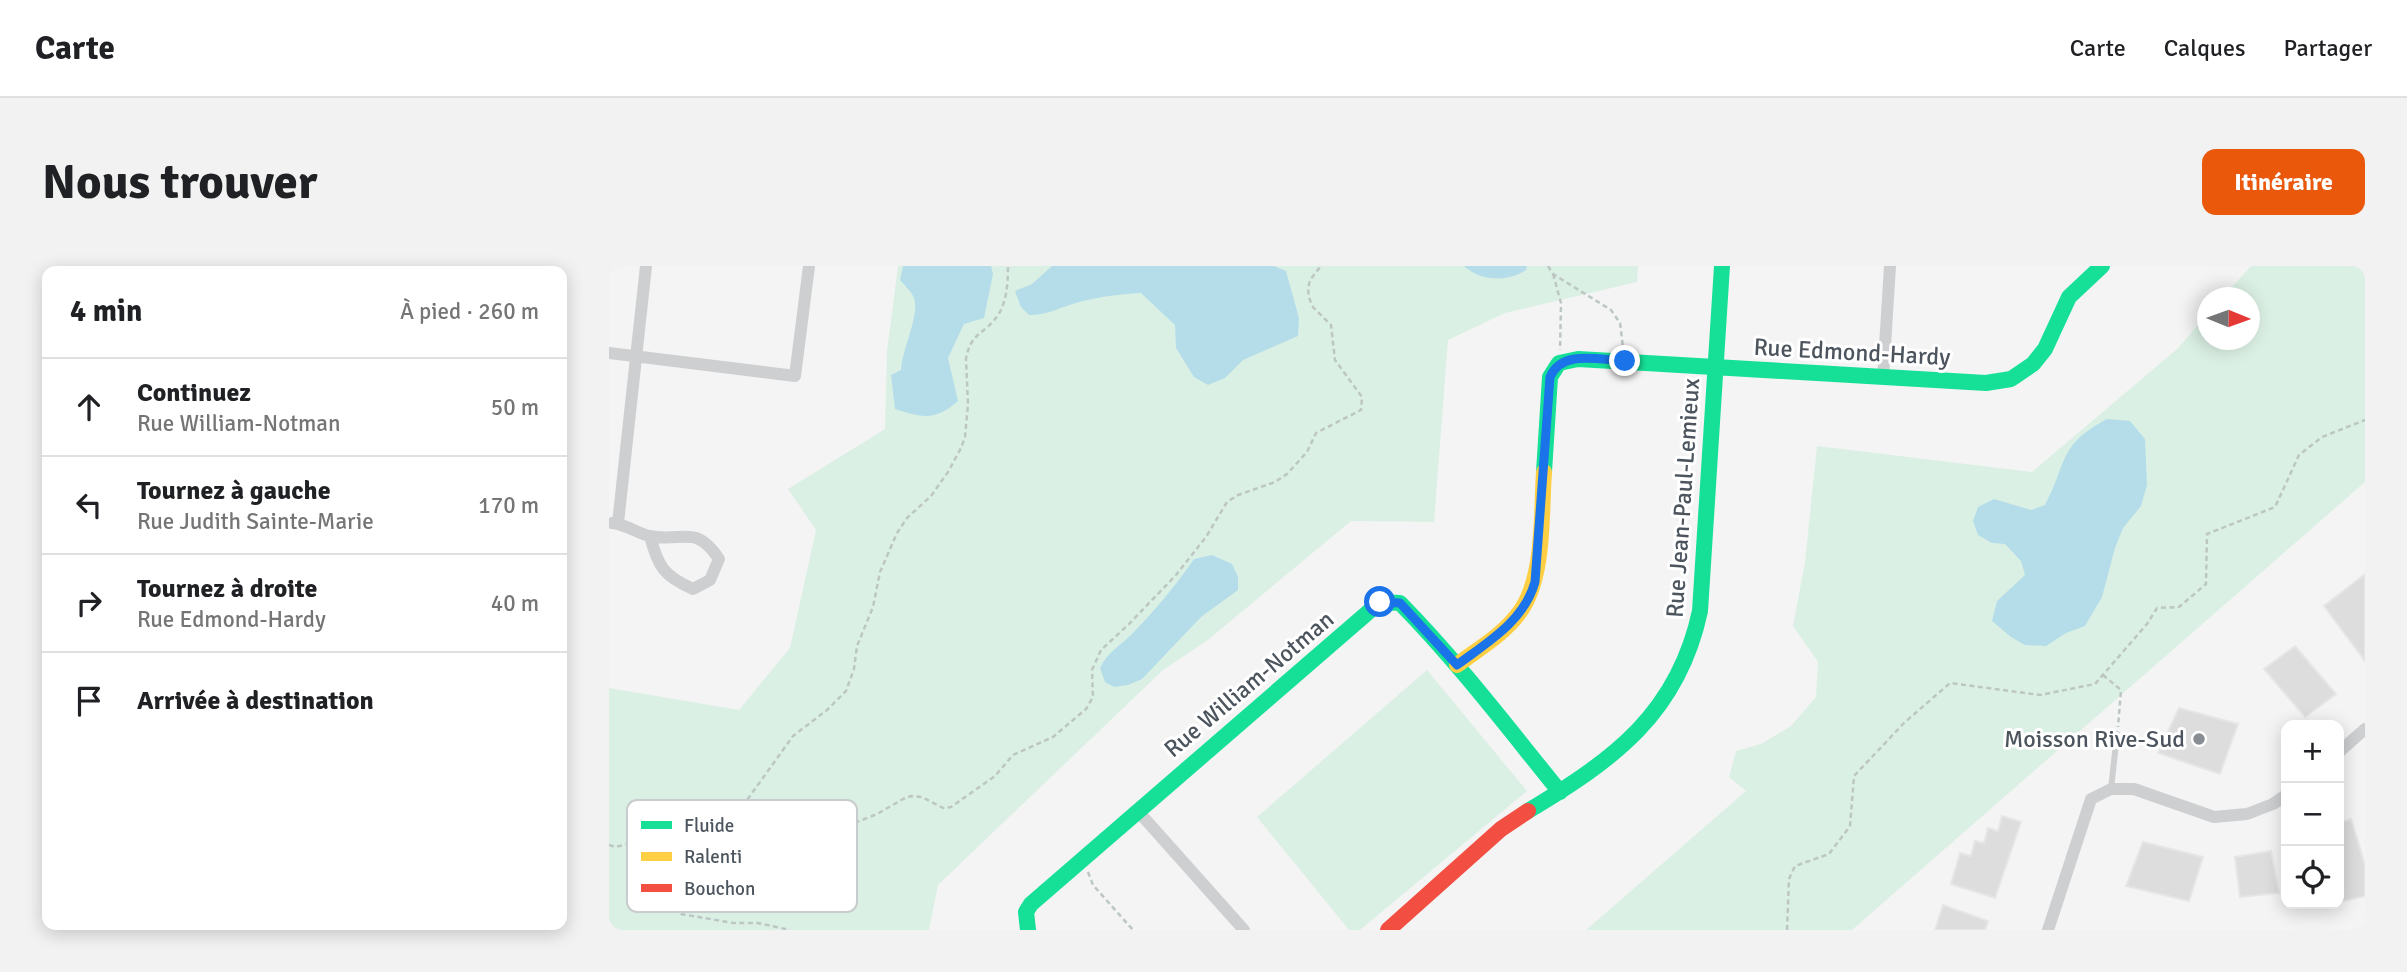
<!DOCTYPE html>
<html lang="fr">
<meta charset="utf-8">
<style>
body{margin:0;font-family:Signika,sans-serif;background:#f2f2f2;color:#202124}
.controls{position:absolute;right:21px;bottom:21px;display:grid;overflow:hidden;border-radius:14px;box-shadow:0 4px 18px #0003}
.controls button{width:63px;height:63px;display:grid;place-items:center;padding:0;border:0;border-bottom:2px solid #e0e0e0;background:#fff;color:#202124;font:35px sans-serif}
.compass{position:absolute;left:1588px;top:21px;width:63px;height:63px;border-radius:50%;background:#fff;box-shadow:0 4px 18px #0003;rotate:91deg}
.stop{position:absolute;width:21px;height:21px;margin:-16px;border:5px solid #1a73e8;border-radius:50%;background:#fff}
.stop.end{background:#1a73e8;border-color:#fff;box-shadow:0 2px 7px #0008}
.list{margin:0;padding:0;list-style:none}
h2{display:flex;justify-content:space-between;align-items:center;height:91px;margin:0;padding:0 28px;font-size:30px}
h2 small{font-size:23px;font-weight:400;color:#757577}
.list li{display:grid;grid-template-columns:46px 1fr auto;gap:21px;align-items:center;box-sizing:border-box;height:98px;padding:0 28px;border-top:2px solid #e0e0e0}
.list b{display:block;font-size:26px;white-space:nowrap}
.list p{margin:0;font-size:23px;white-space:nowrap;color:#757577}
.list em{font-size:23px;font-style:normal;color:#757577}
.icon{flex:none;width:38px;height:38px;fill:none;stroke:currentColor;stroke-width:2;stroke-linecap:round;stroke-linejoin:round}
.map{position:relative;flex:none;width:1756px;height:664px;overflow:hidden;border-radius:14px}
header{display:flex;align-items:center;gap:42px;box-sizing:border-box;height:98px;padding:0 35px;background:#fff;border-bottom:2px solid #e0e0e0}
header strong{font-size:33px}
nav{display:flex;gap:38px;margin-inline-start:auto;font-size:24px}
.intro{display:flex;align-items:center;justify-content:space-between;box-sizing:border-box;height:168px;padding:0 42px}
h1{margin:0;font-size:49px}
.button{padding:18px 32px;border-radius:14px;background:#ea580c;color:#fff;font-size:24px;font-weight:700}
main{display:flex;gap:42px;padding:0 42px}
aside{flex:1;background:#fff;border-radius:14px;box-shadow:0 4px 18px #0003}
.map>svg:first-child{display:block}
.green{fill:#dbf0e4}
.water{fill:#b4dde9}
.building{fill:#ddddde;stroke:#e5e6e6;stroke-width:2}
.lines{fill:none;stroke-linecap:round;stroke-linejoin:round}
.path{stroke:#bcc6c3;stroke-width:2.5;stroke-dasharray:5 3.5;stroke-linecap:butt}
.lane{stroke:#cdcfd1;stroke-width:6}
.street{stroke:#cdcfd1;stroke-width:12}
.fast{stroke:#16e098;stroke-width:16}
.slow{stroke:#ffcf43;stroke-width:16}
.jam{stroke:#f24e42;stroke-width:16}
.route{stroke:#1a73e8;stroke-width:9}
.poi-dot{fill:#878d92;stroke:#fff;stroke-width:2.5}
.labels{text-anchor:middle;dominant-baseline:central;stroke-width:6;stroke-linejoin:round;paint-order:stroke}
.street-label{font-size:24px;fill:#4c555e;stroke:#fff}
.poi-label{font-size:24px;fill:#4c555e;stroke:#fff;text-anchor:end}
.key{fill:#fff;stroke:#c9cccf;stroke-width:2}
.key-label{font-size:19px;fill:#4c555e}
</style>
<header>
<strong>Carte</strong>
<nav><a>Carte</a><a>Calques</a><a>Partager</a></nav>
</header>
<div class="intro"><h1>Nous trouver</h1><a class="button">Itinéraire</a></div>
<main>
<aside>
<h2>4 min<small>À pied · 260 m</small></h2>
<ul class="list">
<li><svg class="icon" aria-label="ahead" viewBox="0 0 24 24"><path d="M12 20V5M6 11l6-6 6 6"/></svg><div><b>Continuez</b><p>Rue William-Notman</p></div><em>50 m</em></li>
<li><svg class="icon" aria-label="left" viewBox="0 0 24 24"><path d="M17 20v-9H6M10 6l-5 5 5 5"/></svg><div><b>Tournez à gauche</b><p>Rue Judith Sainte-Marie</p></div><em>170 m</em></li>
<li><svg class="icon" aria-label="right" viewBox="0 0 24 24"><path d="M7 20v-9h11M14 6l5 5-5 5"/></svg><div><b>Tournez à droite</b><p>Rue Edmond-Hardy</p></div><em>40 m</em></li>
<li><svg class="icon" aria-label="arrive" viewBox="0 0 24 24"><path d="M6 21V4h12l-3 4 3 4H6"/></svg><div><b>Arrivée à destination</b></div></li>
</ul>
</aside>
<div class="map">
<svg width="1756" height="664" viewBox="0 0 1756 664">
<rect width="100%" height="100%" fill="#f4f4f4"/>
<path class="green" d="M289,0H1029L1028,16L896,47L839,74L825,256L742,255L600,373L553,405L329,619L320,664H0V422L130,444L181,382L207,264L179,223L276,163L278,85Z
M1642,0H1756V216L1243,664H977L1137,525L1120,511L1127,485L1152,478L1182,460L1207,431L1209,396L1184,360L1196,296L1208,180L1423,206L1568,83L1598,49V74H1640V32L1614,31Z
M818,404L918,525L751,664H740L648,551Z"/>
<path class="water" d="M294,0H382L384,8L375,52L355,58L339,92L349,135C326,155 314,152 286,143L282,109L292,104C293,83 311,49 305,32C303,26 295,19 291,14Z
M443,0H665L677,5L690,52L689,70L634,94L616,112L599,119L585,111L567,82L566,59L532,27C511,28 489,31 470,36C452,41 439,49 420,49L412,41L406,25L423,18Z
M855,0H918L917,4C899,16 872,16 855,0Z
M1498,153L1521,155L1536,173L1538,219L1532,240L1514,262L1506,282L1493,331L1476,360L1457,367L1437,380L1416,379L1402,371L1383,355L1388,335L1416,309L1412,295L1396,278L1383,277L1369,269L1364,255L1369,241L1385,233L1422,244L1436,239C1459,196 1448,180 1498,153Z
M603,289L623,298L629,311V324L592,351L533,413L519,419L505,421L496,416L491,402C499,385 513,379 525,366C547,343 567,319 585,293Z"/>
<path class="building" d="M1756,308V395L1715,340Z
M1686,380L1727,428L1696,451L1655,403Z
M1570,442L1629,458L1611,508L1549,487Z
M1393,550L1412,556L1386,632L1342,618L1351,587L1362,590L1366,575L1375,577L1379,562L1389,565Z
M1742,553L1756,599V630L1730,636V557Z
M1534,576L1594,591L1580,635L1517,620Z
M1662,585L1670,627L1631,631L1626,591Z
M1334,639L1379,655L1376,664H1326Z"/>
<g class="lines">
<path class="path" d="M939,0L944,8L1002,44L1011,57L1014,81
M944,8L952,37L951,84
M1494,409L1512,424L1509,461
M133,541L140,596L107,619L78,626L67,636L72,648L124,657H149L181,664
M0,579L6,581L50,571L63,565L109,562L133,541L184,470L218,444L237,425L245,403L248,380L264,341L271,306L288,267L298,252L322,230L339,206L352,182L356,171L359,138L357,93C362,65 376,69 389,49C398,36 399,15 399,0
M140,596L183,605L217,595L226,591L232,584L247,556
M198,600L211,575L218,568L268,548L294,533L302,530L313,531L334,542L342,541L386,510L404,489L444,471L477,443L484,431L483,404L492,384L520,358L567,309L597,271L618,236L629,229L666,216L678,208L698,186L707,167L752,144L753,131L726,94L722,59L703,40L700,31L699,23L701,14L712,0
M479,606L484,619L524,664
M1178,664L1180,613L1186,600L1220,588L1241,560L1245,510L1295,457L1341,417L1431,429L1486,418L1538,358L1548,342L1570,341L1597,318L1598,268L1666,241L1690,189L1713,171L1756,154"/>
<path class="lane" d="M1502,523L1508,468"/>
<path class="street" d="M0,87L186,110L200,0
M1274,112L1281,0
M3,257C16,258 28,267 40,270C74,277 86,257 110,293L101,314L84,323C55,310 49,301 41,270
M9,257L37,0
M1730,486L1756,463
M528,544L635,664
M1439,664L1482,533L1502,523H1525L1605,551L1638,548L1664,538L1677,529"/>
<path class="fast" d="M935,206L941,111L950,97L969,93L1377,117L1402,113L1424,98L1436,83L1460,31L1493,0
M919,545C1004,494 1069,448 1091,345L1113,0
M419,664L417,646L422,638L771,336L791,337C849,396 899,462 951,526"/>
<path class="slow" d="M848,399C869,383 894,369 910,347C936,313 932,248 935,206"/>
<path class="jam" d="M779,664L892,563L919,545"/>
</g>
<g class="lines">
<path class="route" d="M771,336L791,337L848,399C879,376 915,355 926,316L941,111C953,83 990,94 1016,95"/>
</g>
<circle class="poi-dot" cx="1590" cy="473" r="7"/>
<g class="labels">
<g class="street-label">
<text transform="translate(1243 86) rotate(3)">Rue Edmond-Hardy</text>
<text transform="translate(1074 232) rotate(-86)">Rue Jean-Paul-Lemieux</text>
<text transform="translate(640 418) rotate(-40)">Rue William-Notman</text>
</g>
<g class="poi-label">
<text x="1576" y="473">Moisson Rive-Sud</text>
</g>
</g>
<rect x="18" y="534" width="230" height="112" rx="10" class="key"/>
<rect x="32" y="555" width="31" height="8" fill="#16e098"/>
<rect x="32" y="586" width="31" height="9" fill="#ffcf43"/>
<rect x="32" y="618" width="31" height="8" fill="#f24e42"/>
<g class="key-label">
<text x="75" y="566">Fluide</text>
<text x="75" y="597">Ralenti</text>
<text x="75" y="629">Bouchon</text>
</g>
</svg>
<div class="controls">
<button>+</button>
<button>−</button>
<button><svg class="icon" aria-label="locate" viewBox="0 0 24 24"><circle cx="12" cy="12" r="6"/><path d="M12 2v4M12 18v4M2 12h4M18 12h4"/></svg></button>
</div>
<svg class="compass" viewBox="-18 -18 36 36"><path d="M0-13l5 13h-10z" fill="#e53935"/><path d="M0 13l5-13h-10z" fill="#757577"/></svg>
<div class="stop" style="left:771px;top:336px"></div>
<div class="stop end" style="left:1016px;top:95px"></div>
</div>
</main>
